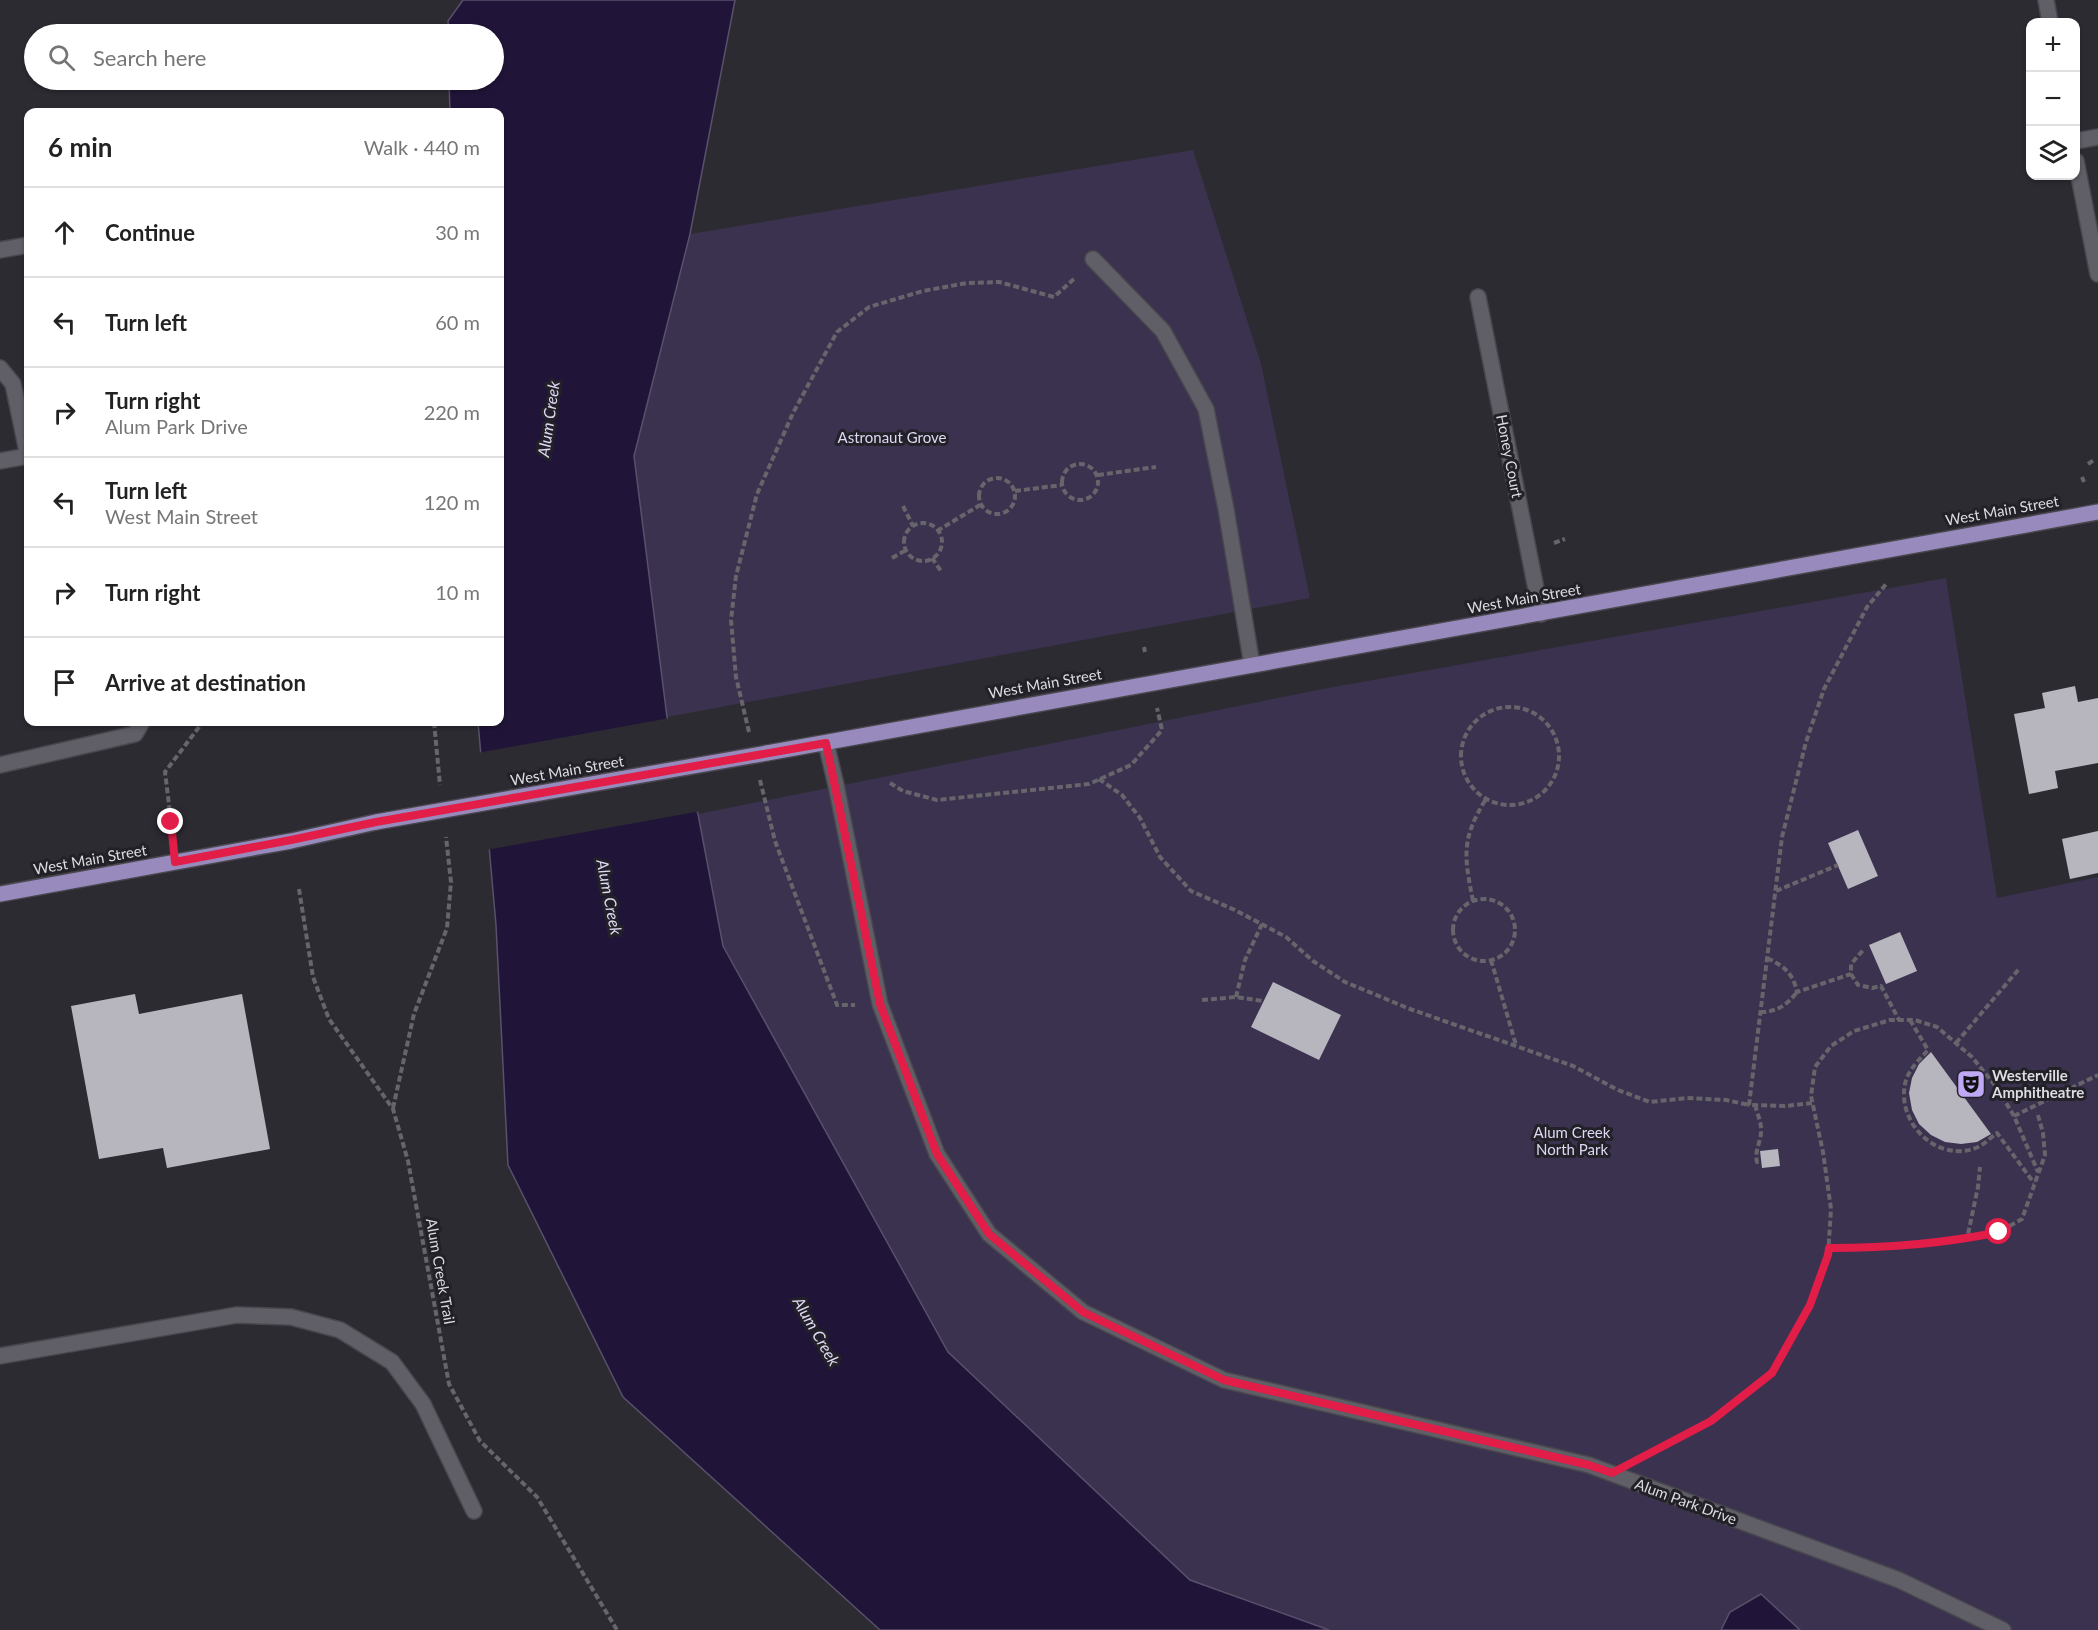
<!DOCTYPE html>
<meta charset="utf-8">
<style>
body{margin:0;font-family:Lato,sans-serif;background:#f6f6f6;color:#222}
.controls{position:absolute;right:18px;top:18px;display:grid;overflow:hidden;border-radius:12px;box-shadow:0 2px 4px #0004}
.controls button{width:54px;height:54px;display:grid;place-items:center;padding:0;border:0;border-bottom:2px solid #e0e0e0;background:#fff;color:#222;font:30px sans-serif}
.stop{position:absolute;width:18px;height:18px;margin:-14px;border:4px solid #e11d48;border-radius:50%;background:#fff}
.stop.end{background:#e11d48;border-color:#fff;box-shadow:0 2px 6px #0008}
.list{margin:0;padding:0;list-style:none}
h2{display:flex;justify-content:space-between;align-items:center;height:78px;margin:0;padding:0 24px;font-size:26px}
h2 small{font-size:20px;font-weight:400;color:#767676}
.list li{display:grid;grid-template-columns:39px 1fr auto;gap:18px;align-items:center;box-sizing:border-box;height:90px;padding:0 24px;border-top:2px solid #e0e0e0}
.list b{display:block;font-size:22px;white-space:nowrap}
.list p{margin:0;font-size:20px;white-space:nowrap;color:#767676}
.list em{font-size:20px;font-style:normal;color:#767676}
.icon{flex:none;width:33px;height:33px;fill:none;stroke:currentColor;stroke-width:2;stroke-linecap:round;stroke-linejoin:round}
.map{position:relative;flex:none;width:2098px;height:1630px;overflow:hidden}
.search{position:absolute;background:#fff;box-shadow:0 2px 4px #0004;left:24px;top:24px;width:480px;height:66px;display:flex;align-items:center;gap:15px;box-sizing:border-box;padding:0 21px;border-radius:33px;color:#767676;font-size:22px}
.panel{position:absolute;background:#fff;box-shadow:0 2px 4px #0004;left:24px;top:108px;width:480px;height:618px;border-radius:12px}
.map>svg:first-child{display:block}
.green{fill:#3a324e}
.water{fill:#211439;stroke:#59506b;stroke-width:1.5}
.pier{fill:#2d2b32}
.building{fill:#b7b5be}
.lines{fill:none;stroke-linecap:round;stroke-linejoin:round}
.minor-casing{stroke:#49474e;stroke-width:18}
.major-casing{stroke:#49474e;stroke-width:18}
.path{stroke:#67656b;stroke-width:4;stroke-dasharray:6 3;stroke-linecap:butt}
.minor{stroke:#605e66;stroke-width:15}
.major{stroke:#988abc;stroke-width:15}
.major-bridge-casing{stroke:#49474e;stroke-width:18;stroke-linecap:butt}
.major-bridge{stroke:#988abc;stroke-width:15}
.route{stroke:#e11d48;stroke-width:8}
.labels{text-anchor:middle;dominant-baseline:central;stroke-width:6;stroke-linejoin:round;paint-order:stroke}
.park-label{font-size:15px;fill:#dfd8f5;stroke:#232128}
.street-label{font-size:15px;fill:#dddce1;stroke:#232128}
.poi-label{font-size:15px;font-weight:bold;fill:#dddce1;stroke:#232128;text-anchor:start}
.water-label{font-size:16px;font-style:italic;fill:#e0d9f5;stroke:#232128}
</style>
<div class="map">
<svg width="2098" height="1630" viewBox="0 0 2098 1630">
<rect width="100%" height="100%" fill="#2d2b32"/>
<path class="green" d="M1193,150L1261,364L1310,598L667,717L634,456L690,234Z
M1946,578L1997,898L2098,877V1630H1800L1761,1594L1730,1612L1721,1630H1329L1190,1581L948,1352L722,946L698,814L1328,688Z"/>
<path class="water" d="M463,0H735L690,234L634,456L667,717L698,814L723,946L948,1352L1190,1580L1329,1630H880L623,1397L508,1165L496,925L478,722H500V112H450L449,80H494V34H449L448,21Z
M1761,1594L1800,1630H1721L1730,1612Z"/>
<path class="pier" d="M670,718L701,811L486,850L477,753Z"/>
<path class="building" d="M2075,686L2078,702L2098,698V763L2055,771L2058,788L2029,794L2014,714L2045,708L2042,693Z
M1858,830L1878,876L1848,889L1828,843Z
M2098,831V873L2070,879L2062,839Z
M1900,932L1917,971L1886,984L1869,945Z
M1273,982L1341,1015L1319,1060L1251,1027Z
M135,994L139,1014L242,994L270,1149L167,1168L163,1148L99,1159L71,1006Z
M1931,1052L1991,1134L1977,1142L1961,1144L1945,1142L1931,1135L1919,1124L1912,1110L1909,1093L1912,1078L1919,1064Z
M1778,1149L1780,1166L1762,1168L1760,1151Z"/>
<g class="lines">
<g class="minor-casing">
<path id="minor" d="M2046,0L2050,22
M2076,141L2098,137
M2076,161L2098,274
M0,250L28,245
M1093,259L1163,331L1206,409L1226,509L1252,665
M1478,297L1541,614
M0,368L13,384L28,456L0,461
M826,743L836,785L880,1004L937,1154L989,1234L1083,1312L1224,1380L1589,1465L1899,1580L2003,1630
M0,765L135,734L142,722
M0,1356L237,1315L291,1317L340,1330L392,1362L423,1404L474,1511"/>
</g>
<g class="major-casing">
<path id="major" d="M767,753L2098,512
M0,894L291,841L376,822"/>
</g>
<path class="path" d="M1062 482a18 18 0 1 1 36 0a18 18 0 1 1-36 0Z
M2088,464L2094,460
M1098,475L1156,467
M2082,477L2084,482
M979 496a18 18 0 1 1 36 0a18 18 0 1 1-36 0Z
M1015,491L1062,485
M903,506L913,526
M904 542a19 19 0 1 1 38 0a19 19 0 1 1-38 0Z
M937,531L980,505
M1554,543L1565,539
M892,558L906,550
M932,558L941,571
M1144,647L1145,652
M1461 756a49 49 0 1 1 98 0a49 49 0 1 1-98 0Z
M434,722L440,785
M749,732L736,677L731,620L736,576L757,494L793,413L837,332L869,307L923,291L967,283L999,282L1054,297L1075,278
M1099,779L1122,795L1140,818L1160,857L1191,891L1235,910L1286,937L1313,961L1345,982L1410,1009L1573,1066L1618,1090L1650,1102L1687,1098L1726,1100L1749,1105
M760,780L775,841L837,1005H855
M890,783L903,791L937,800L1089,784L1131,765L1162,730L1157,708
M173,838L165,772L199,727L201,722
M299,889L313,977L329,1019L393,1109L408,1161L449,1384L480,1441L537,1497L617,1630
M1776,891L1838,865
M1453 930a31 31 0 1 1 62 0a31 31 0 1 1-62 0Z
M1473,901C1464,856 1461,839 1486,799
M1767,958C1784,966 1793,973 1797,992L1851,974V964L1864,949
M1491,960L1516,1045
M1851,974L1858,985L1872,988L1881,986L1899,1020
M1236,997L1245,960L1262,924
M1202,1000L1236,997L1263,1001
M1760,1012C1777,1012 1787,1005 1797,992
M1910,1020L1928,1050C1920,1059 1910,1068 1906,1080C1894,1121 1937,1165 1978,1147C1985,1144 1991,1137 1997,1133L2034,1183
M1956,1043L2019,969
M1812,1103L1785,1106L1749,1105L1782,837L1806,742L1824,689L1867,607L1887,583
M1755,1105C1757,1113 1761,1121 1761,1129C1762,1141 1754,1150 1757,1162H1761
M393,1108L414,1014L447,928L451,882L446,837
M2014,1116L2098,1075
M1967,1239L1999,1232L2022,1219L2045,1155L2043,1133L2037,1112
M1829,1248H1885L1967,1239L1978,1187L1980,1167
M1642,1457L1711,1421L1772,1373L1810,1305L1828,1255L1831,1209L1823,1152L1811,1096L1815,1067L1831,1046L1854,1031L1890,1020H1915L1937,1027L1972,1057L1997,1088L2014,1116L2038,1172"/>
<use href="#minor" class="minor"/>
<use href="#major" class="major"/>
<g class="major-bridge-casing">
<path id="major-bridge" d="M376,822L767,753"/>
</g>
<use href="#major-bridge" class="major-bridge"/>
</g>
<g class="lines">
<path class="route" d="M171,822L175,862L291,840L376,822L826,743L880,1004L937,1154L989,1234L1083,1312L1224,1380L1589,1465L1612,1473L1711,1421L1772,1373L1810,1305L1828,1255L1829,1248C1887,1248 1942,1244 1999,1232"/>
</g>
<defs>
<g id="theatre-square" transform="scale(1.5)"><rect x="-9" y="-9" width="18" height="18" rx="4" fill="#bfa9f4" stroke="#232128"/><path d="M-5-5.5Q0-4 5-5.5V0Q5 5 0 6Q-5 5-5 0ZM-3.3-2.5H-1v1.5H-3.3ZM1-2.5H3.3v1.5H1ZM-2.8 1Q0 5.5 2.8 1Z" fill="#111"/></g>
</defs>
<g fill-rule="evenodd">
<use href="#theatre-square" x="1971" y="1084"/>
</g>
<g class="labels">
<g class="park-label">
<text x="892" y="437">Astronaut Grove</text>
<text x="1572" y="1132">Alum Creek<tspan x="1572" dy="17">North Park</tspan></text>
</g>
<g class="street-label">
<text transform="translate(1510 456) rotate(79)">Honey Court</text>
<text transform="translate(2002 510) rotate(-10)">West Main Street</text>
<text transform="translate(1524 598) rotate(-10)">West Main Street</text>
<text transform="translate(1045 683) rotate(-10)">West Main Street</text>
<text transform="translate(567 770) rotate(-10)">West Main Street</text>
<text transform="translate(90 859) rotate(-10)">West Main Street</text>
<text transform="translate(441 1271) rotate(80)">Alum Creek Trail</text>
<text transform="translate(1686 1501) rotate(20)">Alum Park Drive</text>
</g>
<g class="poi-label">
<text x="1992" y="1075">Westerville<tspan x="1992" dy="17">Amphitheatre</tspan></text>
</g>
<g class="water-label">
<text transform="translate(548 419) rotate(-82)">Alum Creek</text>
<text transform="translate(610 897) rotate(79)">Alum Creek</text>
<text transform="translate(817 1331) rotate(60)">Alum Creek</text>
</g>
</g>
</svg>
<div class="controls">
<button>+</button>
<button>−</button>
<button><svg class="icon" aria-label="layers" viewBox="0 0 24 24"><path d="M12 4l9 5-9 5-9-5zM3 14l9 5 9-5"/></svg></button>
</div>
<div class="stop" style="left:1999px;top:1232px"></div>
<div class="stop end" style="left:171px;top:822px"></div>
<div class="search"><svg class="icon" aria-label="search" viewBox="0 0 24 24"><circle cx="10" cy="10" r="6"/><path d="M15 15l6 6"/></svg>Search here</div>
<section class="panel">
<h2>6 min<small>Walk · 440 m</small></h2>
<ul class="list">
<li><svg class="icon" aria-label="ahead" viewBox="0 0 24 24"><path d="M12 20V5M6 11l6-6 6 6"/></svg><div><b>Continue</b></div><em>30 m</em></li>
<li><svg class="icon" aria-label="left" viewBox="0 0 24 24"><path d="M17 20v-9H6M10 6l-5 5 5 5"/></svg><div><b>Turn left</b></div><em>60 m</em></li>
<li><svg class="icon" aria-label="right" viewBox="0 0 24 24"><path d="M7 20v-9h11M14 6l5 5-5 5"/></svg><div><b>Turn right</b><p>Alum Park Drive</p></div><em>220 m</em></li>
<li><svg class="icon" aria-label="left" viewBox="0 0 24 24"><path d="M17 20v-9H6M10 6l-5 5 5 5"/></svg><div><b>Turn left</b><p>West Main Street</p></div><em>120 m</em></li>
<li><svg class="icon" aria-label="right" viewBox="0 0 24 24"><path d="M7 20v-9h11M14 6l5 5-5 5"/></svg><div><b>Turn right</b></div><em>10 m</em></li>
<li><svg class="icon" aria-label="arrive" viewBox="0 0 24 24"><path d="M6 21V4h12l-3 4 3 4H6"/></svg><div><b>Arrive at destination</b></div></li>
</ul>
</section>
</div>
